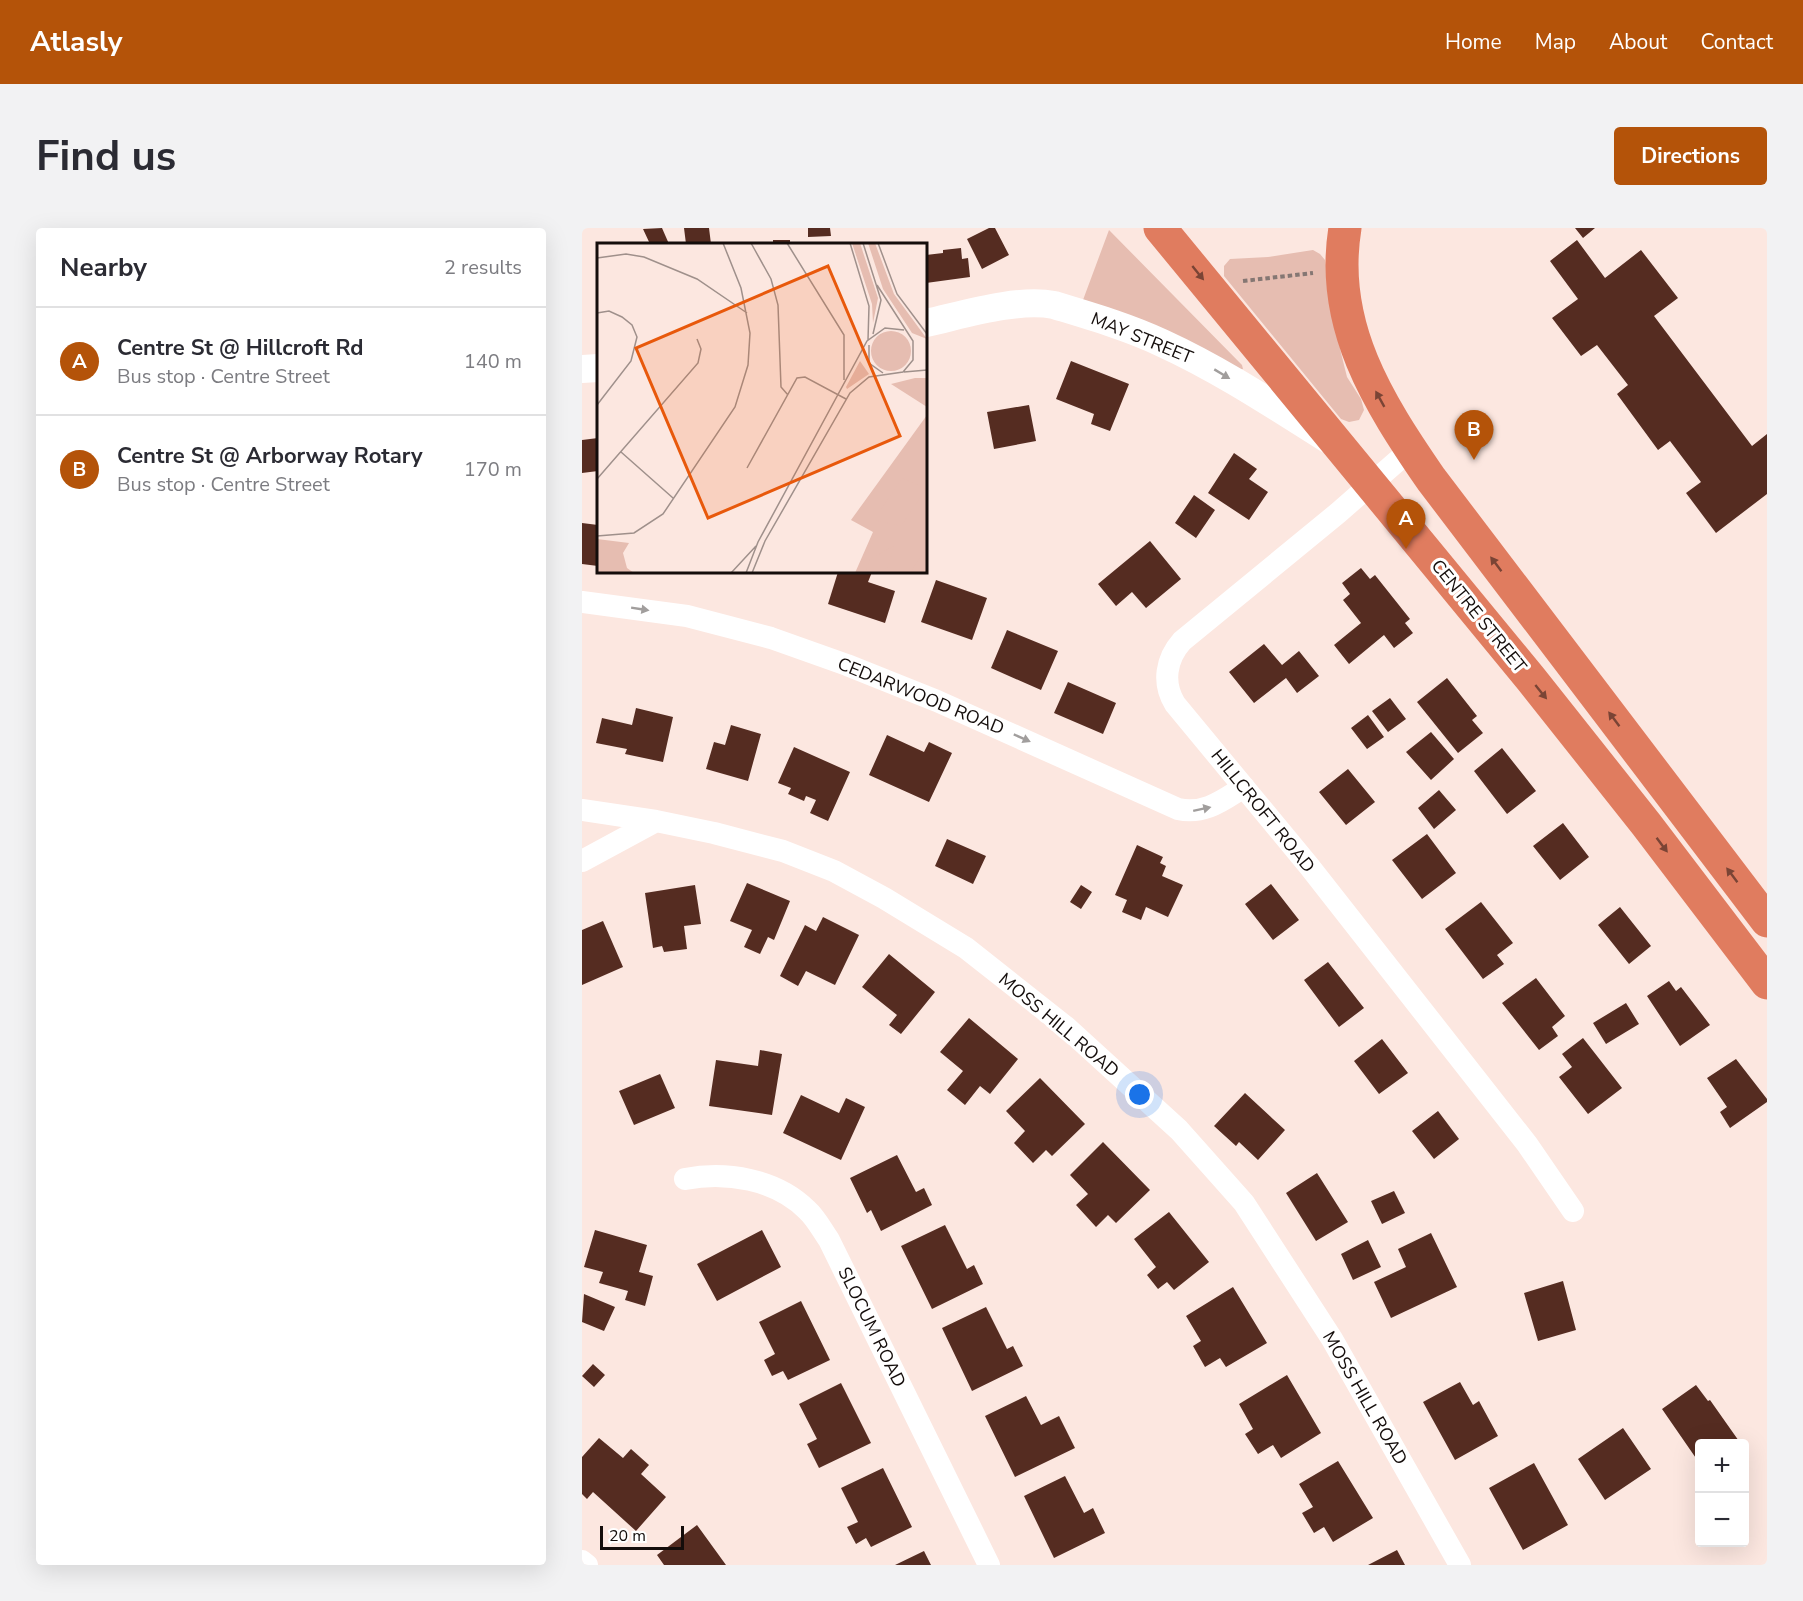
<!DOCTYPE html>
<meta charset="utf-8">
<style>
body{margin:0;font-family:"Nunito Sans",sans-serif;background:#f2f2f3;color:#2b2b33}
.controls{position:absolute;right:18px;bottom:18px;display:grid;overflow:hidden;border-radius:6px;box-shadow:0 6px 24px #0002}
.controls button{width:54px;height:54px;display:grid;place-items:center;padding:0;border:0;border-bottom:2px solid #e1e1e2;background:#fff;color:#2b2b33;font:30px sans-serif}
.scale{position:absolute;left:18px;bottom:15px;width:84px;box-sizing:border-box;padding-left:6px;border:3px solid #140d0b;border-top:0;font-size:16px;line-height:21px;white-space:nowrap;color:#140d0b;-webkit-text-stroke:4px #fff;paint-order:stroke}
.you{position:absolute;left:558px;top:867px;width:21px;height:21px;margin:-15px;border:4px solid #fff;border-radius:50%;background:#1a73e8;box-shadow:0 0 0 9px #1a73e833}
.badge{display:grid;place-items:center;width:39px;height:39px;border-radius:50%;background:#b45309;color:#fff;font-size:20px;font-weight:700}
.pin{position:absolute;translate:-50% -50px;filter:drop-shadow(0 2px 3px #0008)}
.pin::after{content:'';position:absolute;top:32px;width:21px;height:18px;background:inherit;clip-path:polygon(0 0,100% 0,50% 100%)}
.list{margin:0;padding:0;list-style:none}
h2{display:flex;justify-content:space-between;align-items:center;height:78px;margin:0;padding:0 24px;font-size:26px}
h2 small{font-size:20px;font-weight:400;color:#7c7c81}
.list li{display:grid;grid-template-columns:39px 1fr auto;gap:18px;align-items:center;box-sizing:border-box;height:108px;padding:0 24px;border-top:2px solid #e1e1e2}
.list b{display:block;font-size:22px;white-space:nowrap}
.list p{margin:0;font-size:20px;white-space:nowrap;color:#7c7c81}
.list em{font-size:20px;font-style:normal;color:#7c7c81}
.map{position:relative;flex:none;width:1185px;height:1337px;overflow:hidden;border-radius:6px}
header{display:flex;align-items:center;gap:36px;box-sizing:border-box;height:84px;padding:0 30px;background:#b45309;color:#fff}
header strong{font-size:28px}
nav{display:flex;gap:33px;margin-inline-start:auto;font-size:21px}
.intro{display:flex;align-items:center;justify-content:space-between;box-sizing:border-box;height:144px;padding:0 36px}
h1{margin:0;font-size:42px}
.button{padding:15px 27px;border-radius:6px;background:#b45309;color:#fff;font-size:21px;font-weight:700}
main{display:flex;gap:36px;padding:0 36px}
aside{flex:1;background:#fff;border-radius:6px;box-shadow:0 6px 24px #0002}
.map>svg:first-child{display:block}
.green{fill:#e6bdb1}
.building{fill:#552c21}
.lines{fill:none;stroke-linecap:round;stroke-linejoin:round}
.path{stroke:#857773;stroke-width:4;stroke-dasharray:4.5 3;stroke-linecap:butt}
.minor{stroke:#fff;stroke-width:22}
.tertiary{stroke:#fff;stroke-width:28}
.trunk{stroke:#e07c5f;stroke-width:33}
.oneway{fill:#7a4435}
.oneway2{fill:#a19e9d}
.labels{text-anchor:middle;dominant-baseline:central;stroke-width:6;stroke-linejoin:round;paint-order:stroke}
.street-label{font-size:18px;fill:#140d0b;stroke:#fff}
.inset-road{fill:none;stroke:#9f908b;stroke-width:1.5}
.view{fill:#e8590c;fill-opacity:0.15;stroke:#e8590c;stroke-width:3}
.inset-edge{fill:none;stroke:#140d0b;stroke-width:3}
</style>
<header>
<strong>Atlasly</strong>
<nav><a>Home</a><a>Map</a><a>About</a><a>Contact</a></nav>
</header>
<div class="intro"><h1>Find us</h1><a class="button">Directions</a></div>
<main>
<aside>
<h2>Nearby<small>2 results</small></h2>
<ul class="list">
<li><span class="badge">A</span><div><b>Centre St @ Hillcroft Rd</b><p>Bus stop · Centre Street</p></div><em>140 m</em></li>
<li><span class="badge">B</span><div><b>Centre St @ Arborway Rotary</b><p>Bus stop · Centre Street</p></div><em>170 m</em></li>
</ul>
</aside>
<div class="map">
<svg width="1185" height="1337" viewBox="0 0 1185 1337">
<rect width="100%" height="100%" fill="#fce7e0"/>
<path class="green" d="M527,2L660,137L661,141L657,142L501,72Z
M731,22L738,26L743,32L759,125L765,149L779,171L782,182L777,192L767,194L759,191L642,48V38L648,31L686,29Z"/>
<path class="building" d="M80,0L87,16H68L61,1Z
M102,0H127L129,16H104Z
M226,0H248L249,8L226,9Z
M407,0H413L427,27L400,41L385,11Z
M993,0H1013L1001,10Z
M191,12H208V16H191Z
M995,12L1023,50L1059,22L1096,70L1072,88L1170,218L1185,206V266L1134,305L1104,265L1119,254L1088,213L1076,222L1035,166L1046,157L1015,117L999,128L970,90L996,71L968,33Z
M379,20L380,31L386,30L388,49L344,55V27L361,25V22Z
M489,133L547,156L528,203L509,196L512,186L474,171Z
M447,177L454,213L412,221L405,184Z
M16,210V243L0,245V212Z
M652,225L675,241L667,251L686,264L667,292L626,265Z
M612,267L633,282L614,310L593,295Z
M0,295L16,297V338L0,336Z
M568,313L599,351L564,380L550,364L534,378L516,356Z
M779,340L788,351L793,347L828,391L823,395L831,405L812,420L802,407L767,436L752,417L779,395L761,372L768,366L760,355Z
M256,344H290L286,354L313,363L303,395L246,376Z
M354,352L405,370L390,412L339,394Z
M425,402L476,423L459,462L409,440Z
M682,416L700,437L717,423L737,448L715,465L704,450L672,475L647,444Z
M865,450L895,488L890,492L901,505L876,525L835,474Z
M486,454L534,475L521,506L472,485Z
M808,470L824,491L806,504L790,483Z
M54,480L91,489L81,534L43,526L45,521L14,515L20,490L50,497Z
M786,487L802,509L785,521L769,500Z
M149,497L179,506L166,553L124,541L132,514L143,517Z
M849,504L872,531L849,552L824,524Z
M305,507L342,524L347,514L370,525L347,574L287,547Z
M212,519L268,544L246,593L228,585L234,572L224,568L222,573L206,566L209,560L196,555Z
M920,520L954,563L925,586L892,543Z
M766,541L793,574L764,597L737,564Z
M857,562L874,582L852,601L836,580Z
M981,595L1007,629L978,652L951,618Z
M845,606L874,645L840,671L810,632Z
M365,611L404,628L391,656L353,638Z
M555,617L581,629L578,635L584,638L580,648L601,657L586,689L564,679L559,692L540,684L545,672L533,667Z
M165,655L208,673L192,712L186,709L178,726L162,719L170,702L148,693Z
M689,656L717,692L691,712L663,676Z
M113,657L119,696L102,698L105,721L82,724L80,718L71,720L63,665Z
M499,657L510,664L499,681L488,674Z
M899,674L931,715L915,727L922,736L901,751L863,701Z
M1038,679L1069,718L1047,736L1016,697Z
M241,689L277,707L253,757L224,743L216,758L198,748L223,697L234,703Z
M21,693L41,739L0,757V702Z
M307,726L353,764L319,806L307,797L315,787L280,759Z
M746,734L782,780L757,799L722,752Z
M954,750L983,788L970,799L976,808L957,822L920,775Z
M1087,753L1094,763L1099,759L1128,797L1098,818L1065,768Z
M1044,775L1057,796L1024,816L1011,795Z
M387,790L436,831L408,866L398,858L383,877L365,862L381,843L358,824Z
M1001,810L1040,860L1006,886L977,849L990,839L980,826Z
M800,811L826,845L797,866L772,833Z
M178,822L200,826L190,887L127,878L134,832L176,838Z
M1154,831L1185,871V874L1148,900L1138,884L1145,879L1125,850Z
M78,846L93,880L52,897L37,863Z
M458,850L503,896L470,928L464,922L451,935L432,915L443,903L424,883Z
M663,865L703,902L676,932L657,914L654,918L632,898Z
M219,867L257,885L264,870L283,879L259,932L201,905Z
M856,883L877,911L852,931L830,903Z
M521,914L568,962L534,995L526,987L514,999L494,977L506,966L488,947Z
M315,927L334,964L342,960L350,977L299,1003L289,982L285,985L268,950Z
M735,945L766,994L734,1013L704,965Z
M812,963L823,985L800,996L789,973Z
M587,984L627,1034L592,1062L585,1054L576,1061L565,1047L574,1039L552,1011Z
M363,997L385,1041L392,1037L401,1056L350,1081L319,1018Z
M13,1002L65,1017L57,1044L71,1048L63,1078L43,1072L46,1063L17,1055L21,1044L2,1039Z
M180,1002L199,1039L135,1073L115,1036Z
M849,1005L875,1059L809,1090L792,1054L824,1039L816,1021Z
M786,1012L799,1039L771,1052L759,1026Z
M981,1053L994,1102L956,1113L942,1065Z
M651,1059L685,1115L644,1139L638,1130L623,1139L611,1118L619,1113L604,1088Z
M2,1066L33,1079L22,1103L0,1094Z
M219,1073L248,1132L206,1152L201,1143L190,1148L182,1132L193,1126L177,1094Z
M404,1079L425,1121L431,1118L441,1138L390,1163L360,1100Z
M11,1136L23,1147L12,1159L0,1148Z
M705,1147L739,1205L699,1230L691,1217L676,1226L663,1206L671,1201L657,1176Z
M878,1154L891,1177L897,1173L916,1208L873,1232L841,1174Z
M259,1155L289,1215L237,1240L225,1216L235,1211L217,1176Z
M1114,1157L1126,1173L1128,1172L1159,1216H1118V1236L1080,1181Z
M444,1168L459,1197L477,1188L493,1220L433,1249L403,1188Z
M1041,1200L1069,1241L1023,1272L996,1231Z
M17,1210L41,1230L49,1221L67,1237L59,1246L84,1269L54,1303L11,1264L5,1271L0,1266V1229Z
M756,1233L791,1290L751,1314L742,1299L732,1305L720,1285L731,1279L717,1256Z
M952,1235L986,1297L941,1322L907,1260Z
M301,1240L330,1299L289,1319L284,1310L274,1316L265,1299L276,1294L259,1260Z
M483,1248L502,1285L511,1280L523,1305L472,1330L442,1268Z
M115,1297L144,1337H82L75,1327Z
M815,1322L823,1337H786Z
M342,1323L349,1337H313Z"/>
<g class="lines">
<path class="path" d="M661,53L731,45"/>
<path class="minor" d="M829,221L756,285L600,413C584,431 580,455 593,476L727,638L945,916L991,983
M0,374L105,388L189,410L265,437L355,473L596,581C623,587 641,572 662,559
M0,582L74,593L132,605L201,623L252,643L302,670L384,720L484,799L597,902L662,975L750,1111L878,1337
M0,633L74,593
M103,951C144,943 194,951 225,982C234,990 240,1002 247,1012L407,1337
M0,1333L5,1337"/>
<path class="tertiary" d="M344,95C381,87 434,70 472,77C508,88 546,99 580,115C639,142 693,178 747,212
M0,141L16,140"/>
<path class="trunk" d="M578,0L949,451L1064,596L1185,755
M763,0C747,97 796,174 849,251L1185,693"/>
</g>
<defs><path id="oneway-solid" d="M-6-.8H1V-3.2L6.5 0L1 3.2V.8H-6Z" transform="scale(1.5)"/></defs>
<g class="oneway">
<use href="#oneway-solid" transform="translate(616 45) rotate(51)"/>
<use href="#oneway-solid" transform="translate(798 171) rotate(-119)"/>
<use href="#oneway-solid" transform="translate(914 336) rotate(-127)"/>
<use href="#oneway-solid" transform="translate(959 464) rotate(51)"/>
<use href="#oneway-solid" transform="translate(1032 491) rotate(-127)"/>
<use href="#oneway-solid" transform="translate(1080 617) rotate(53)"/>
<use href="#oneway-solid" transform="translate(1150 647) rotate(-127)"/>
</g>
<g class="oneway2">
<use href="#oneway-solid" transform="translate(640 146) rotate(31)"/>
<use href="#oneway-solid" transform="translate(58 381) rotate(9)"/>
<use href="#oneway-solid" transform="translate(440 510) rotate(24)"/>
<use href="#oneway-solid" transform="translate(620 581) rotate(-12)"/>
</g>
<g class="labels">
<g class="street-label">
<text transform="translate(560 110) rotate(22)">MAY STREET</text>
<text transform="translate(897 388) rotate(51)">CENTRE STREET</text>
<text transform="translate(339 468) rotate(22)">CEDARWOOD ROAD</text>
<text transform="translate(681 583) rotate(51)">HILLCROFT ROAD</text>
<text transform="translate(477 797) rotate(40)">MOSS HILL ROAD</text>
<text transform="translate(290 1099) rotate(64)">SLOCUM ROAD</text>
<text transform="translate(783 1170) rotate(60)">MOSS HILL ROAD</text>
</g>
</g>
<g transform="translate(15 15)">
<rect width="330" height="330" fill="#fce7e0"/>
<path d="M255,0H263L281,55L276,80L275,61ZM271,0H278L297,51L330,96L315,90L286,46ZM274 108a20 20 0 1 1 40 0a20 20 0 1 1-40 0ZM263,118L272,131L250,146L249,144ZM318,135H330V164L294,141ZM330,172V330H258L276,289L254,277Z" fill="#e6bdb1"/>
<path d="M305,235L329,246L304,283L277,277ZM0,296L32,300L26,310L30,325L37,330H0ZM297,303L291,324L282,330H268L273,316Z" fill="#e6bdb1"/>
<path d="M330,304V330H314L318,322Z" fill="#e6bdb1"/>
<path class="inset-road" d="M154,0L174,36L181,62L184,144L191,152M190,0L247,92V137M253,0L272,63L271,97M266,0L284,57L276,91M281,0L300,51L330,91M0,15L29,11L47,14L100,36L150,70M0,70L12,68L25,74L35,82L40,94L34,118L0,162M272,102V120L286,130M307,129L330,127M24,209L76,255M150,225L200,135L208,134L249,156M0,236L101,120L104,106L100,96M0,293L37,290L66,271L138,164L151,122L153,90L144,45L126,0M134,330L159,303M149,330L161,299L270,98L288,85L307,87M155,330L168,298L253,150L272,134L306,129L316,117V98L280,42"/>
<path class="view" d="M231,23L303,193L111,275L39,105Z"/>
<rect width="330" height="330" class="inset-edge"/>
</g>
</svg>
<div class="controls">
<button>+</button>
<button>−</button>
</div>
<div class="scale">20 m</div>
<div class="you"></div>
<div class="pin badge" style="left:824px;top:321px">A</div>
<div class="pin badge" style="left:892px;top:232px">B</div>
</div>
</main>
